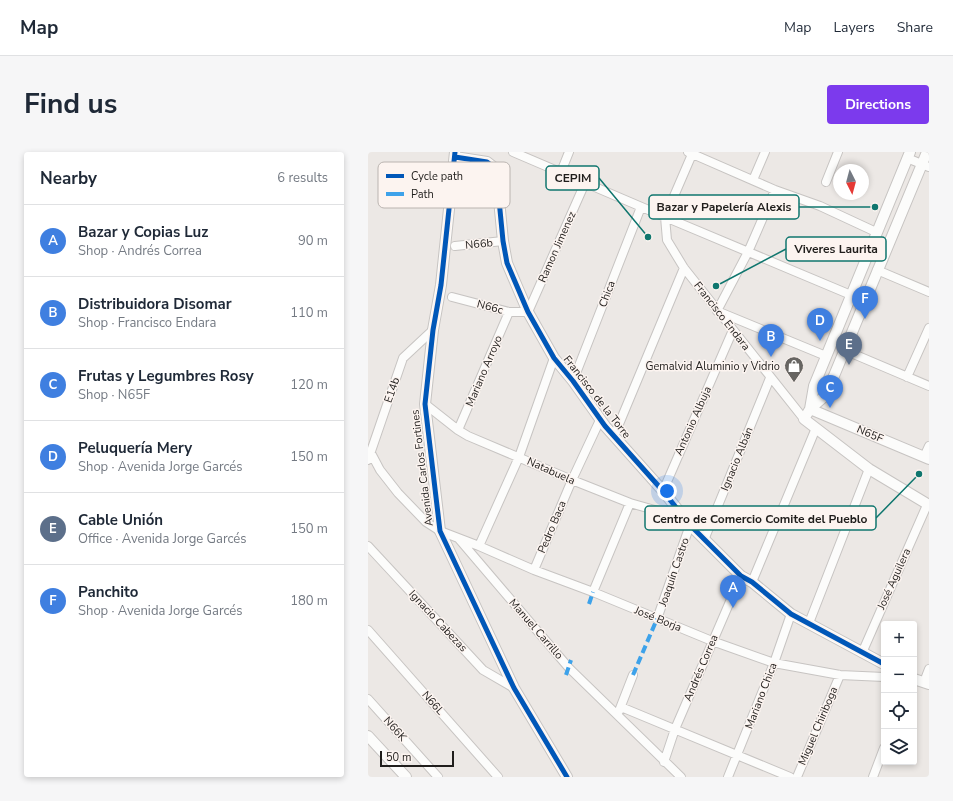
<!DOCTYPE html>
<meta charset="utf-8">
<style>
body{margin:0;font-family:"Nunito Sans",sans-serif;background:#f6f6f7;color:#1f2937}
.controls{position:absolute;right:12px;bottom:12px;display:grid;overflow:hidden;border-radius:4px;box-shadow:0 2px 6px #0003}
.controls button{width:36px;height:36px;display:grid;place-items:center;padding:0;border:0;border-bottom:1px solid #e0e1e3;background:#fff;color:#1f2937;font:20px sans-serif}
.compass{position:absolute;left:465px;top:12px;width:36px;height:36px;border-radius:50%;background:#fff;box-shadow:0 2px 6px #0003;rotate:174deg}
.scale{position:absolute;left:12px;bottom:10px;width:74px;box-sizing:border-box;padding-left:4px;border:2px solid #201e1c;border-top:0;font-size:11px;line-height:14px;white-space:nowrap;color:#201e1c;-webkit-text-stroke:3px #fcf4f0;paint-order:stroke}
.you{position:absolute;left:299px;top:339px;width:14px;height:14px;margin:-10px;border:3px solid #fff;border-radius:50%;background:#1a73e8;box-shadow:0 0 0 6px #1a73e833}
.badge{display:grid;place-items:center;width:26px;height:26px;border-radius:50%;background:#7c3aed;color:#fff;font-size:13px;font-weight:700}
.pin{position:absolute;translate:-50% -33px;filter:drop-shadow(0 1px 2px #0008)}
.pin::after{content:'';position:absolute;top:21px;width:14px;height:12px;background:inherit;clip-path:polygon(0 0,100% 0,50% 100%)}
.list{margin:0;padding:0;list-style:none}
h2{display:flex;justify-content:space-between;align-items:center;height:52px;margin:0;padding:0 16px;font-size:17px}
h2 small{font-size:13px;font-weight:400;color:#747a83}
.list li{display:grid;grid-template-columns:26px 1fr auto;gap:12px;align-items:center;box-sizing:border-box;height:72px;padding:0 16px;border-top:1px solid #e0e1e3}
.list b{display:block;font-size:15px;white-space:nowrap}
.list p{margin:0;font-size:13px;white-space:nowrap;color:#747a83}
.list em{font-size:13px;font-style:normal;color:#747a83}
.icon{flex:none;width:22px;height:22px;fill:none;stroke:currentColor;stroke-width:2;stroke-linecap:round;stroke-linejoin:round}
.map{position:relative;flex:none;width:561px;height:625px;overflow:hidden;border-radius:4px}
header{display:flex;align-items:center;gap:24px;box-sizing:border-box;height:56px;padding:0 20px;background:#fff;border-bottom:1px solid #e0e1e3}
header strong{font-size:19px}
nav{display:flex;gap:22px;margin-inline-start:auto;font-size:14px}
.intro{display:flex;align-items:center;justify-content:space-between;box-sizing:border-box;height:96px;padding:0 24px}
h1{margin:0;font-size:28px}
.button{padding:10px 18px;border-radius:4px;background:#7c3aed;color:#fff;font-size:14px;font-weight:700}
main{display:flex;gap:24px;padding:0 24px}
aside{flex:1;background:#fff;border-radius:4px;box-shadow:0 2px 6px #0003}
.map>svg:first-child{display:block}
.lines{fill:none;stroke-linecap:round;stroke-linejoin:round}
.minor-casing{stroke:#c7c4c2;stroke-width:10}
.tertiary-casing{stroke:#c7c4c2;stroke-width:12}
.minor{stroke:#fcfcfb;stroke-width:8}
.tertiary{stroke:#fcfcfb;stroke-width:10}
.quiet{stroke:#3da2ea;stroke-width:4;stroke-dasharray:8 4;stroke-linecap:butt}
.cycleway-casing{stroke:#fcf4f0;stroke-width:8}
.cycleway{stroke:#0057b8;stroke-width:5}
.labels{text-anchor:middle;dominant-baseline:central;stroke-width:3;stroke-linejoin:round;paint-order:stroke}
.street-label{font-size:11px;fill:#201e1c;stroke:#fcf4f0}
.poi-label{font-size:11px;fill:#201e1c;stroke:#fcf4f0;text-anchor:end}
.key{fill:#fcf4f0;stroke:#bab4b0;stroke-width:1}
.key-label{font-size:11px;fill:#201e1c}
.leader{fill:none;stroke:#0f766e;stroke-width:1.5}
.callout-dot{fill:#0f766e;stroke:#fcf4f0;stroke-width:1.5}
.callout{fill:#fcf4f0;stroke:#0f766e;stroke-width:1.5}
.callout-label{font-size:12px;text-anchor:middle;font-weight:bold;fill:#201e1c}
</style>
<header>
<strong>Map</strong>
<nav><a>Map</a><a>Layers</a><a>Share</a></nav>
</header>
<div class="intro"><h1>Find us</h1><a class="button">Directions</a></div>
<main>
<aside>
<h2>Nearby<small>6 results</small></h2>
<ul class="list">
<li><span class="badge" style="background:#3f7fe0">A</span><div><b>Bazar y Copias Luz</b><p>Shop · Andrés Correa</p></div><em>90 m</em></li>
<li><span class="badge" style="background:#3f7fe0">B</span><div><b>Distribuidora Disomar</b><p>Shop · Francisco Endara</p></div><em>110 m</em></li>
<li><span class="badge" style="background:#3f7fe0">C</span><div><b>Frutas y Legumbres Rosy</b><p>Shop · N65F</p></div><em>120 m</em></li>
<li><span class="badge" style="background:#3f7fe0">D</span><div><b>Peluquería Mery</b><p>Shop · Avenida Jorge Garcés</p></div><em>150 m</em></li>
<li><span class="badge" style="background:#5c6f8a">E</span><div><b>Cable Unión</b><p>Office · Avenida Jorge Garcés</p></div><em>150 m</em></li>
<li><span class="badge" style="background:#3f7fe0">F</span><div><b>Panchito</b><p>Shop · Avenida Jorge Garcés</p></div><em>180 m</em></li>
</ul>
</aside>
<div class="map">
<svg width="561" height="625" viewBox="0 0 561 625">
<rect width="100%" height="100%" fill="#ece8e5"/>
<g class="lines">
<g class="minor-casing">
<path id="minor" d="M145,0L297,65L483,143
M320,0L407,38L452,54L508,80
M325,0L297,65L299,88L316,116L436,267
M539,6L561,15
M193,20L201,0
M385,28L397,0
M458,30L470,0
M407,38L380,100L349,159L458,204
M87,94L135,89
M509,118L561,140
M84,145L141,160H160L217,31
M476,198L561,234
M539,225L561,176
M205,229L273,55
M57,252L90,278L100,284L204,328L262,351L318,367
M90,278L141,160
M246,284L316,116
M3,301L12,318L30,341L58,370L72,379L111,394L166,418L225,440L344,489L406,511L472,523L516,525
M556,305L561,294
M0,308L35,206L65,178
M295,339L365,178
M91,387L201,516L313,625
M336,388L402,226
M0,394L115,518L146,536
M111,394L151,305L186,206
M166,418L204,328L232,268
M384,430L448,276
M225,440L262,351
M289,467L322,373
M441,471L501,317
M0,478L130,625
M494,501L559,353
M556,530L561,517
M0,547L70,625
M253,555L422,625
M251,559L265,523
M296,610L307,577L373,424
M360,625L406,511L423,462
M429,625L472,523
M505,625L516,596"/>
</g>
<g class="tertiary-casing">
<path id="tertiary" d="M87,0L73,133L65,178L57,252L72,379L146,536L199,625
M559,0L458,243L442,257L436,267L501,317L561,353
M87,5L119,10L128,17L135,89L139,111L160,160L186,206L205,229L237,274L295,339L322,373L373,424L384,430L423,462L516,512
M442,257L446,234L542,0
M442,257L561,307
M546,527L561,532
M0,584L38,625"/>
</g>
<use href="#minor" class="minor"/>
<use href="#tertiary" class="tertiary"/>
<path class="quiet" d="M221,452L225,440
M198,523L203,508
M265,523L289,467"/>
<g class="cycleway-casing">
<path id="cycleway" d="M87,0L73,133L65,178L57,252L72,379L146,536L199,625
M87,5L119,10L128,17L135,89L139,111L160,160L186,206L205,229L237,274L295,339L322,373L373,424L384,430L423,462L516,512"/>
</g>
<use href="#cycleway" class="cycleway"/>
</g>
<defs>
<g id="shop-pin" transform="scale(1)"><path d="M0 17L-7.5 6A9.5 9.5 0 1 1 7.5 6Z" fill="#676562" stroke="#fcf4f0"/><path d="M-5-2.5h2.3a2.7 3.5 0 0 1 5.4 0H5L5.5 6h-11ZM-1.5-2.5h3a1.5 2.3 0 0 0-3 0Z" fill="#fff"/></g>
</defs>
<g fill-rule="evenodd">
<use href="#shop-pin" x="426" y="214"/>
</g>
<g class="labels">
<g class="street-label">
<text transform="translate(111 92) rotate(-5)">N66b</text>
<text transform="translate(189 95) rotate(-66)">Ramon Jimenez</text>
<text transform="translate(239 142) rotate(-69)">Chica</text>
<text transform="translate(122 155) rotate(15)">N66c</text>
<text transform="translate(354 164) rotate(52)">Francisco Endara</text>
<text transform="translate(116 219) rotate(-67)">Mariano Arroyo</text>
<text transform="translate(24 238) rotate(-71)">E14b</text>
<text transform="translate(229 245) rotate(52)">Francisco de la Torre</text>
<text transform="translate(325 269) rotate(-66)">Antonio Albuja</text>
<text transform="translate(502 282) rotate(23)">N65F</text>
<text transform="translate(369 307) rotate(-68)">Ignacio Albán</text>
<text transform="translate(54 316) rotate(-97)">Avenida Carlos Fortines</text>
<text transform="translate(183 319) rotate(24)">Natabuela</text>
<text transform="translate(184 375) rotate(-67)">Pedro Baca</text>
<text transform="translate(306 420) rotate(-71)">Joaquín Castro</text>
<text transform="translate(526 427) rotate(-66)">José Aguilera</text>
<text transform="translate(290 467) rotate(22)">José Borja</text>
<text transform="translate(70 469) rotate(47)">Ignacio Cabezas</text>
<text transform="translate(168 477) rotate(49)">Manuel Carrillo</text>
<text transform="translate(333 516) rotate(-67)">Andrés Correa</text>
<text transform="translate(393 544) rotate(-69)">Mariano Chica</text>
<text transform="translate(65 551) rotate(49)">N66L</text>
<text transform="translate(450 574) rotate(-67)">Miguel Chiriboga</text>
<text transform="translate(27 577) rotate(48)">N66K</text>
</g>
<g class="poi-label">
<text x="412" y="214">Gemalvid Aluminio y Vidrio</text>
</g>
</g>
<rect x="10" y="10" width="132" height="46" rx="6" class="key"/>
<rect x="18" y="22" width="18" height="4" fill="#0057b8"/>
<rect x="18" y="40" width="18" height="4" fill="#3da2ea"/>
<g class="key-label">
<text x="43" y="28">Cycle path</text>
<text x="43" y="46">Path</text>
</g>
<path class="leader" d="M280 85L231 26M507 55L431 55M348 134L418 97M551 322L508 366"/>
<g class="callout-dot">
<circle cx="280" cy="85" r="4"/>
<circle cx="507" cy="55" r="4"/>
<circle cx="348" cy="134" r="4"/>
<circle cx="551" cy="322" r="4"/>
</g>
<g class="callout">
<rect x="178" y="14" width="53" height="24" rx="4"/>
<rect x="281" y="43" width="150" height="24" rx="4"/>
<rect x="418" y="85" width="100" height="24" rx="4"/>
<rect x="277" y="354" width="231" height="24" rx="4"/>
</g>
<g class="callout-label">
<text x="205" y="30">CEPIM</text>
<text x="356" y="59">Bazar y Papelería Alexis</text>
<text x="468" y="101">Viveres Laurita</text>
<text x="392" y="371">Centro de Comercio Comite del Pueblo</text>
</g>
</svg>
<div class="controls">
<button>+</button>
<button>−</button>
<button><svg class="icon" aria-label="locate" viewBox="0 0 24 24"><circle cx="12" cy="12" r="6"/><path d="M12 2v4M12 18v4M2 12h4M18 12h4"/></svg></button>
<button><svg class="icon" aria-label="layers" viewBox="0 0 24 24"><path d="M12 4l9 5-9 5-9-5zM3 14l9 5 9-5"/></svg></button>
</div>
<svg class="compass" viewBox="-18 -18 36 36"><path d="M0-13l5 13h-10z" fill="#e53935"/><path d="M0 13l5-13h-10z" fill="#747a83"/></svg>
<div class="scale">50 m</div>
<div class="you"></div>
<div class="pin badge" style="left:365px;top:456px;background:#3f7fe0">A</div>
<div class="pin badge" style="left:403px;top:205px;background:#3f7fe0">B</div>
<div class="pin badge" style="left:462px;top:256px;background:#3f7fe0">C</div>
<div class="pin badge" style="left:452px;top:189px;background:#3f7fe0">D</div>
<div class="pin badge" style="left:481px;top:213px;background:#5c6f8a">E</div>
<div class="pin badge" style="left:497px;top:167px;background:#3f7fe0">F</div>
</div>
</main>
